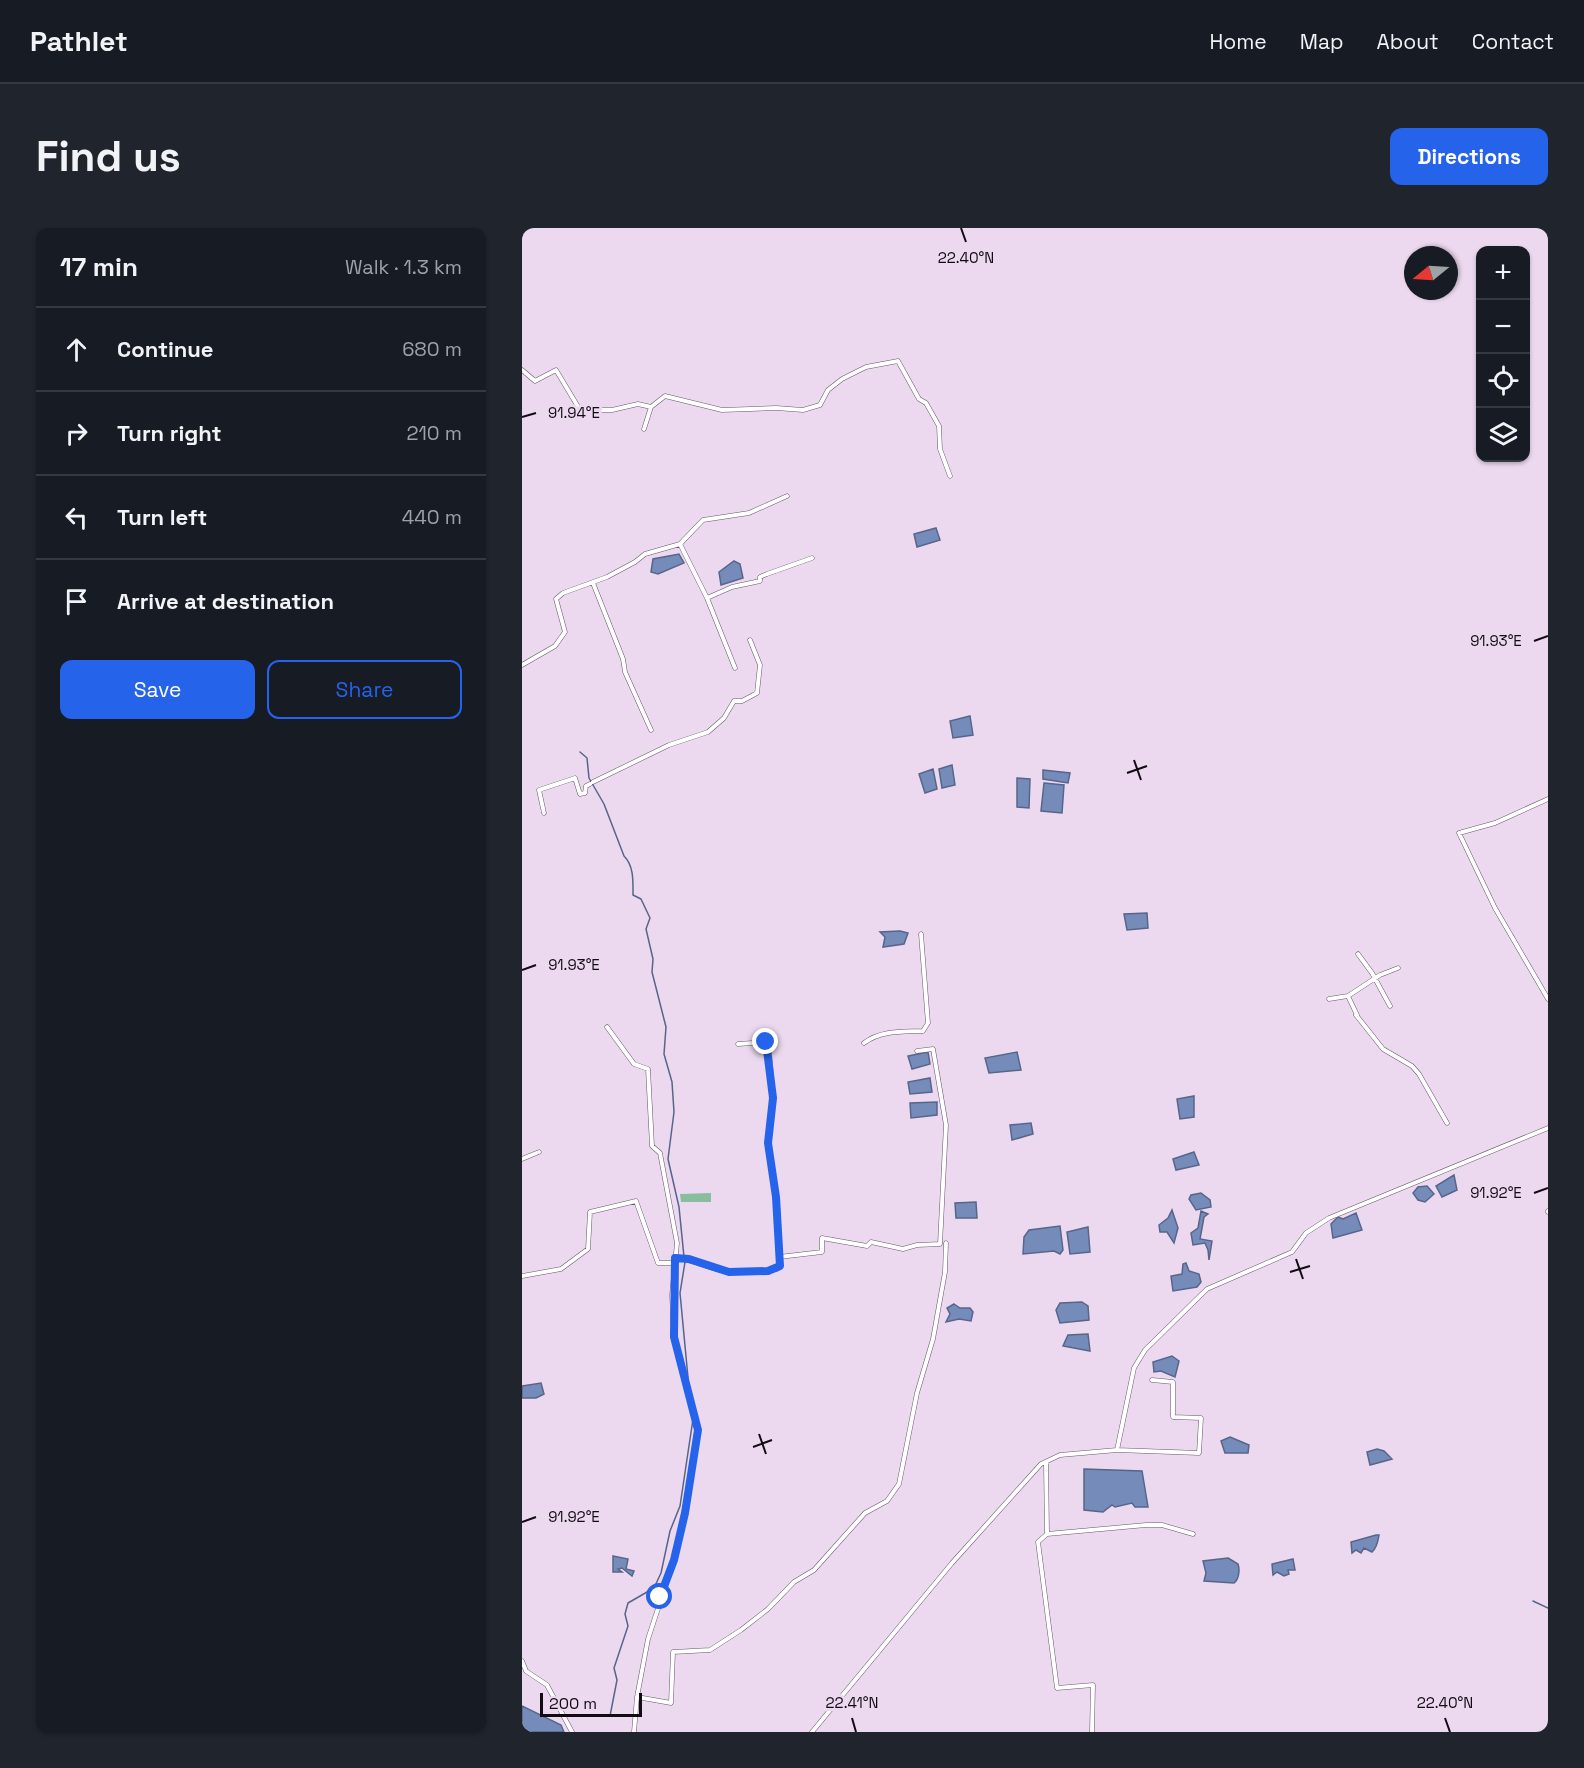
<!DOCTYPE html>
<meta charset="utf-8">
<style>
body{margin:0;font-family:"Space Grotesk",sans-serif;background:#20242c;color:#f1f3f6}
.controls{position:absolute;right:18px;top:18px;display:grid;overflow:hidden;border-radius:12px;box-shadow:0 2px 4px #0004}
.controls button{width:54px;height:54px;display:grid;place-items:center;padding:0;border:0;border-bottom:2px solid #363941;background:#171b24;color:#f1f3f6;font:30px sans-serif}
.compass{position:absolute;left:882px;top:18px;width:54px;height:54px;border-radius:50%;background:#171b24;box-shadow:0 2px 4px #0004;rotate:252deg}
.scale{position:absolute;left:18px;bottom:15px;width:102px;box-sizing:border-box;padding-left:6px;border:3px solid #120b13;border-top:0;font-size:16px;line-height:21px;white-space:nowrap;color:#120b13;-webkit-text-stroke:4px #ecd9f0;paint-order:stroke}
.stop{position:absolute;width:18px;height:18px;margin:-14px;border:4px solid #2563eb;border-radius:50%;background:#fff}
.stop.end{background:#2563eb;border-color:#fff;box-shadow:0 2px 6px #0008}
.list{margin:0;padding:0;list-style:none}
h2{display:flex;justify-content:space-between;align-items:center;height:78px;margin:0;padding:0 24px;font-size:26px}
h2 small{font-size:20px;font-weight:400;color:#9ea1a6}
.list li{display:grid;grid-template-columns:39px 1fr auto;gap:18px;align-items:center;box-sizing:border-box;height:84px;padding:0 24px;border-top:2px solid #363941}
.list b{display:block;font-size:22px;white-space:nowrap}
.list em{font-size:20px;font-style:normal;color:#9ea1a6}
.actions{display:flex;gap:12px;padding:18px 24px}
.actions a{flex:1;padding:14px 0;border:2px solid #2563eb;border-radius:12px;text-align:center;font-size:21px;color:#2563eb}
.actions .main{background:#2563eb;color:#fff}
.icon{flex:none;width:33px;height:33px;fill:none;stroke:currentColor;stroke-width:2;stroke-linecap:round;stroke-linejoin:round}
.map{position:relative;flex:none;width:1026px;height:1504px;overflow:hidden;border-radius:12px}
header{display:flex;align-items:center;gap:36px;box-sizing:border-box;height:84px;padding:0 30px;background:#171b24;border-bottom:2px solid #363941}
header strong{font-size:28px}
nav{display:flex;gap:33px;margin-inline-start:auto;font-size:21px}
.intro{display:flex;align-items:center;justify-content:space-between;box-sizing:border-box;height:144px;padding:0 36px}
h1{margin:0;font-size:42px}
.button{padding:15px 27px;border-radius:12px;background:#2563eb;color:#fff;font-size:21px;font-weight:700}
main{display:flex;gap:36px;padding:0 36px}
aside{flex:1;background:#171b24;border-radius:12px;box-shadow:0 2px 4px #0004}
.map>svg:first-child{display:block}
.green{fill:#88bd9d}
.water{fill:#758cbb;stroke:#576589;stroke-width:1.5}
.lines{fill:none;stroke-linecap:round;stroke-linejoin:round}
.stream{stroke:#576589;stroke-width:1.5}
.street-casing{stroke:#67566a;stroke-width:5}
.street{stroke:#fff;stroke-width:4}
.route{stroke:#2563eb;stroke-width:8}
.ticks{fill:none;stroke:#120b13;stroke-width:2}
.ticks-label{font-size:15px;text-anchor:middle;fill:#120b13;stroke:#ecd9f0;stroke-width:6;stroke-linejoin:round;paint-order:stroke}
</style>
<header>
<strong>Pathlet</strong>
<nav><a>Home</a><a>Map</a><a>About</a><a>Contact</a></nav>
</header>
<div class="intro"><h1>Find us</h1><a class="button">Directions</a></div>
<main>
<aside>
<h2>17 min<small>Walk · 1.3 km</small></h2>
<ul class="list">
<li><svg class="icon" aria-label="ahead" viewBox="0 0 24 24"><path d="M12 20V5M6 11l6-6 6 6"/></svg><div><b>Continue</b></div><em>680 m</em></li>
<li><svg class="icon" aria-label="right" viewBox="0 0 24 24"><path d="M7 20v-9h11M14 6l5 5-5 5"/></svg><div><b>Turn right</b></div><em>210 m</em></li>
<li><svg class="icon" aria-label="left" viewBox="0 0 24 24"><path d="M17 20v-9H6M10 6l-5 5 5 5"/></svg><div><b>Turn left</b></div><em>440 m</em></li>
<li><svg class="icon" aria-label="arrive" viewBox="0 0 24 24"><path d="M6 21V4h12l-3 4 3 4H6"/></svg><div><b>Arrive at destination</b></div></li>
</ul>
<div class="actions"><a class="main">Save</a><a>Share</a></div>
</aside>
<div class="map">
<svg width="1026" height="1504" viewBox="0 0 1026 1504">
<rect width="100%" height="100%" fill="#ecd9f0"/>
<path class="green" d="M189,965V974H159L158,966Z"/>
<path class="water" d="M414,300L418,312L395,319L392,306Z
M157,326L162,335L136,346L129,344L131,331Z
M212,333L218,336L221,350L199,357L197,344Z
M448,488L451,507L431,510L428,493Z
M430,537L433,557L420,560L417,541Z
M411,541L415,561L403,565L397,546Z
M521,542L548,545L546,555L521,551Z
M495,550L508,551L507,580L495,579Z
M522,555L542,557L540,585L519,583Z
M625,685L626,700L605,702L602,686Z
M378,703L386,705L382,716L361,719L363,709L358,704Z
M406,824L408,836L390,841L386,828Z
M495,824L499,842L467,845L463,830Z
M408,850L410,864L388,866L386,854Z
M672,868V889L658,891L655,871Z
M415,874V887L389,890L388,875Z
M509,895L511,906L490,912L488,897Z
M672,924L677,937L654,942L651,931Z
M932,947L935,962L920,969L914,958Z
M905,958L912,966L903,974L896,972L891,965L896,959Z
M679,965L688,972L689,979L674,982L667,971L669,967Z
M454,974L455,990H434L433,975Z
M650,982L656,1000L652,1015L645,1004H638L637,997L646,990Z
M679,983L686,986L682,989L678,1011L690,1013L687,1032L686,1022L683,1015L671,1017L669,1005L676,1000Z
M834,985L840,1002L811,1010L809,996L816,989L821,991Z
M538,998L541,1022L538,1026L532,1023L501,1026L502,1009L507,1002Z
M566,999L568,1024L548,1026L545,1004Z
M664,1035L667,1043L677,1046L679,1054L675,1059L651,1063L649,1048L660,1046L661,1036Z
M560,1074L566,1078L567,1092L538,1095L534,1082L538,1075Z
M432,1076L438,1080H448L451,1084L449,1093L437,1091L424,1094L428,1086L425,1080Z
M566,1106L568,1123L541,1118L546,1107Z
M650,1128L657,1133L653,1149L639,1143L632,1144L631,1134Z
M19,1155L22,1166L14,1170H0V1158Z
M708,1209L727,1217L726,1225H703L699,1213Z
M855,1221L862,1223L870,1231L848,1237L845,1224Z
M562,1241L620,1243L626,1279H613L610,1275L593,1279L590,1277L581,1284L562,1282Z
M854,1307H857C856,1313 855,1320 850,1324L842,1320L839,1325L834,1322L830,1325L829,1314Z
M91,1328L106,1331L104,1341L112,1343L110,1348L100,1340L96,1341L100,1344H91Z
M706,1330L716,1336C718,1342 717,1351 712,1355L682,1353L684,1345L681,1333Z
M771,1331L773,1342H766L767,1346L762,1348L755,1344L751,1347L750,1336Z
M0,1478L39,1497L42,1504H0Z"/>
<g class="lines">
<path class="stream" d="M58,524L65,530L67,550L82,576L102,628C112,638 111,653 111,667L119,671L128,690L124,701L131,731L130,744L144,799L142,826L150,854L152,884L146,931L157,979L162,1029
M163,1034L158,1065L167,1160
M1011,1373L1026,1380
M88,1488L95,1452L92,1440L106,1398L103,1386L106,1375L132,1360L139,1345L148,1303L158,1278L171,1191L167,1173"/>
<g class="street-casing">
<path id="street" d="M0,142L13,153L34,142L58,182H90L116,176L129,179
M122,201L129,179L143,168L200,182L254,180L281,182L298,177L306,162L320,151L344,139L376,133L397,171L404,175L417,198L418,221L428,248
M158,316L185,370L213,440
M71,355L101,431L103,444L129,502
M185,370L210,359L238,353V349L245,346L290,330
M0,437L33,418L43,404L34,371L41,365L85,349L113,334L123,326L158,316L181,292L227,285L265,268
M71,554L147,517L186,504L202,490L212,473H220L235,465L238,437L228,412
M1026,571L973,595L937,605L973,680L1026,771
M22,585L17,562L53,550L58,566L63,565L64,558L68,556
M836,726L850,745L868,778
M826,768L835,787
M807,771L826,768L858,747L876,740
M834,787L861,821L890,838L897,846L925,895
M85,799L112,836L126,841L130,918L138,925L155,1015L150,1067L152,1109L176,1202L163,1285L152,1332L126,1411L115,1469L112,1504
M342,815C359,802 381,804 401,803L406,795L399,706
M0,931L17,924
M1026,983V984
M257,1029L300,1024V1010L345,1018L349,1014L381,1021L395,1017L418,1016L424,897L411,821L395,823
M153,1030C172,1031 188,1042 208,1044C222,1045 241,1044 255,1041L258,1038L254,969L247,915L251,870L247,821L244,814L216,816
M0,1048L39,1041L66,1021L68,984L114,973L136,1035H152
M595,1222L677,1225L679,1190L651,1189V1154L630,1152
M524,1234L525,1306L516,1314L535,1460L571,1457L570,1504
M525,1306L624,1297H640L671,1306
M0,1433L4,1443L25,1457L50,1504
M115,1469L149,1475L151,1424L188,1422L219,1402L246,1381L272,1354L292,1342L343,1285L365,1273L377,1256L395,1165L411,1111L423,1044L424,1015
M290,1504L430,1335L519,1236L538,1227L595,1222L612,1140L623,1122L685,1061L770,1024L784,1005L807,990L1026,900"/>
</g>
<use href="#street" class="street"/>
</g>
<g class="lines">
<path class="route" d="M138,1369L152,1332L163,1285L176,1202L152,1109L153,1030L167,1031L207,1044L246,1043L258,1038L254,969L246,915L251,870L244,814"/>
</g>
<path class="ticks" d="M439,0L444,14M0,189L14,185M1012,413L1026,408M612,532L619,552M605,545L625,538M0,742L14,737M1012,965L1026,960M774,1031L781,1051M768,1044L788,1038M237,1206L244,1226M231,1219L250,1212M0,1294L14,1289M330,1490L334,1504M923,1490L928,1504"/>
<g class="ticks-label">
<text x="444" y="35">22.40°N</text>
<text x="52" y="190">91.94°E</text>
<text x="974" y="418">91.93°E</text>
<text x="52" y="742">91.93°E</text>
<text x="974" y="970">91.92°E</text>
<text x="52" y="1294">91.92°E</text>
<text x="330" y="1480">22.41°N</text>
<text x="923" y="1480">22.40°N</text>
</g>
</svg>
<div class="controls">
<button>+</button>
<button>−</button>
<button><svg class="icon" aria-label="locate" viewBox="0 0 24 24"><circle cx="12" cy="12" r="6"/><path d="M12 2v4M12 18v4M2 12h4M18 12h4"/></svg></button>
<button><svg class="icon" aria-label="layers" viewBox="0 0 24 24"><path d="M12 4l9 5-9 5-9-5zM3 14l9 5 9-5"/></svg></button>
</div>
<svg class="compass" viewBox="-18 -18 36 36"><path d="M0-13l5 13h-10z" fill="#e53935"/><path d="M0 13l5-13h-10z" fill="#9ea1a6"/></svg>
<div class="scale">200 m</div>
<div class="stop" style="left:138px;top:1369px"></div>
<div class="stop end" style="left:244px;top:814px"></div>
</div>
</main>
